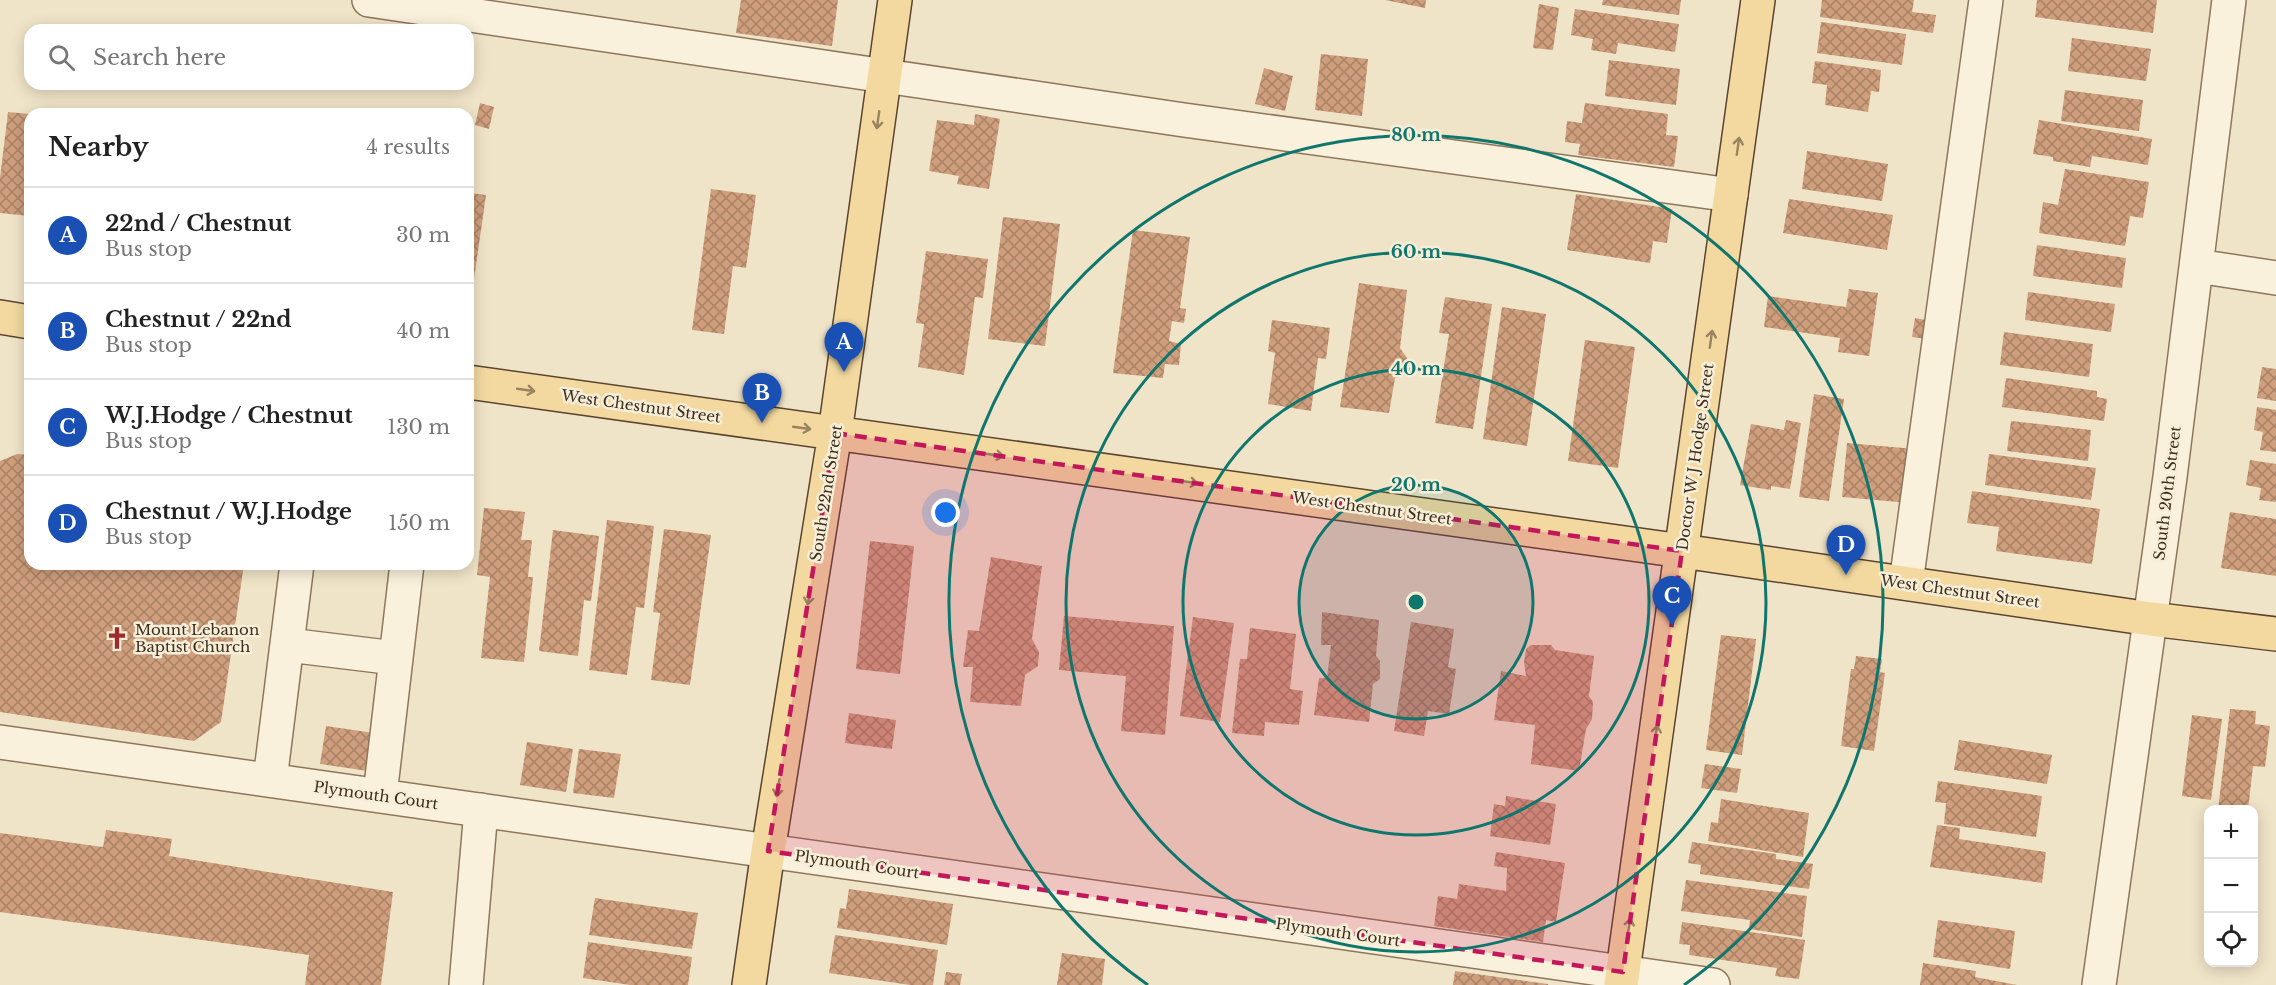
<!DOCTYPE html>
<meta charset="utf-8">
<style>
body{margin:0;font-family:"Libre Baskerville",serif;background:#f6f6f6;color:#222}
.controls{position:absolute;right:18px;bottom:18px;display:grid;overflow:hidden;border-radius:12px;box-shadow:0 3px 15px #0003}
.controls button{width:54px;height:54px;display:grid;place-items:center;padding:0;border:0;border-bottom:2px solid #e0e0e0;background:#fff;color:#222;font:30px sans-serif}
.you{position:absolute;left:946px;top:513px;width:21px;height:21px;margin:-15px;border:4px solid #fff;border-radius:50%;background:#1a73e8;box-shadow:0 0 0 9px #1a73e833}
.badge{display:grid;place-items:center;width:39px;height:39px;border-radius:50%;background:#d93025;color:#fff;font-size:20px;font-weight:700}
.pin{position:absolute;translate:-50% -50px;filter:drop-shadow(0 2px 3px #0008)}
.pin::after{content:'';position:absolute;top:32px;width:21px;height:18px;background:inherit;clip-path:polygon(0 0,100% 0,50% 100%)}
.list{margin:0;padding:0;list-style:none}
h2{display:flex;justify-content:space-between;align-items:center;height:78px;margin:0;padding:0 24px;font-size:26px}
h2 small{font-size:20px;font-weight:400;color:#767676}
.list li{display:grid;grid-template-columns:39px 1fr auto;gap:18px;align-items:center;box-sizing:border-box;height:96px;padding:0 24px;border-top:2px solid #e0e0e0}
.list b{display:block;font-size:22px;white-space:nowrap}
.list p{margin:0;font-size:20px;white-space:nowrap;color:#767676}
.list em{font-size:20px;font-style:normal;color:#767676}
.icon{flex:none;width:33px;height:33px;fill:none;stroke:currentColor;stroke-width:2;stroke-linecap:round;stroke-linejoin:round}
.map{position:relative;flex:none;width:2276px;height:985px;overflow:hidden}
.search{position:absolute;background:#fff;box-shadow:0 3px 15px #0003;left:24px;top:24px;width:450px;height:66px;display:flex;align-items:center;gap:15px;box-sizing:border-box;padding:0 21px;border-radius:18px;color:#767676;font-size:22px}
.panel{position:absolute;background:#fff;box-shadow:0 3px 15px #0003;left:24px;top:108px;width:450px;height:462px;border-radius:18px}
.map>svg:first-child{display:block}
.building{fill:url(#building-cross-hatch)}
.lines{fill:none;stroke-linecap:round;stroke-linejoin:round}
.minor-casing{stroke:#8d765c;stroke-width:36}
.major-casing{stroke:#5b4430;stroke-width:36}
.minor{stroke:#faf1dc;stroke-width:33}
.major{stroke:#f3d9a0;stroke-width:33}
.oneway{stroke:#988460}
.marked{fill:#c2185b;fill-opacity:0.2;stroke:#c2185b;stroke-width:4.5;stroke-dasharray:12 8;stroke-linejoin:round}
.ring{fill:none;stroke:#0f766e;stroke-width:3}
.labels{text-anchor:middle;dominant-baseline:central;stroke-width:5;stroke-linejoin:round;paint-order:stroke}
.street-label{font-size:15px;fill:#3d2e20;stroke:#f7eed8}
.poi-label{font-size:15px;fill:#3d2e20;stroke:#f7eed8;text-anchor:start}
.centre{fill:#0f766e;stroke:#f7eed8;stroke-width:3}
.ring-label{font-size:18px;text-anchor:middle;font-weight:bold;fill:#0f766e;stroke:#f7eed8;stroke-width:5;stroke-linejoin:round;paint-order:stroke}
</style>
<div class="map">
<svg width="2276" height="985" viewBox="0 0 2276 985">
<defs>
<pattern id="building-cross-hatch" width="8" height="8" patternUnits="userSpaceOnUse" patternTransform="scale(1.5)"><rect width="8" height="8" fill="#cf9f7d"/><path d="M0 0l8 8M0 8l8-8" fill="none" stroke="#a98266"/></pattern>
</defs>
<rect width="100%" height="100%" fill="#f0e4c8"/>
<path class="building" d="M741,0H838L832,46L736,33Z
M1385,0H1426L1425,8Z
M1603,0H1681L1679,15L1602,5Z
M1822,0H1914L1912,12L1936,15L1933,33L1820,17Z
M2037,0H2157L2153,33L2035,17Z
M1539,4L1559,8L1553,50L1533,48Z
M1575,9L1679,24L1675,52L1618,43L1616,54L1591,50L1593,39L1571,35Z
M1821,22L1906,34L1902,65L1817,53Z
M2072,38L2151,49L2146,81L2068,71Z
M1321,54L1368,59L1362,116L1315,110Z
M1609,60L1680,69L1676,105L1605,96Z
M1815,61L1881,70L1879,92L1871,91L1868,112L1825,105L1827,85L1812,83Z
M1264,68L1293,76L1285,111L1255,104Z
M2065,90L2143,100L2139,131L2061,121Z
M480,103L494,107L489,129L475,125Z
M1585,103L1668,114L1666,135L1678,136L1674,167L1578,155L1580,144L1565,142L1567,121L1582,123Z
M8,112L30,114V216L0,213V178Z
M975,114L1000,119L989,189L957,184L959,176L929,171L937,120L974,125Z
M2039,120L2152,139L2148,165L2092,156L2090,167L2053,161V157L2033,154Z
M1807,151L1888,164L1882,201L1802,189Z
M2065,169L2149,182L2143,218L2130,216L2125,246L2039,233L2043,202L2058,205Z
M468,177L471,178L470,193L486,195L470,307H468Z
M711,189L756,195L746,268L733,266L724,334L692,330Z
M1576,194L1672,209L1667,243L1653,241L1650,263L1567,250Z
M1789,199L1893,215L1887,250L1783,233Z
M1003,217L1060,224L1045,346L988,339Z
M1133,230L1190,237L1180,308L1186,309L1184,323L1172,321L1169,341L1181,344L1179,365L1165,364L1163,378L1113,373Z
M2037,245L2126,258L2122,288L2033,276Z
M926,251L988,259L983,298L975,297L964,375L918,367L924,324L916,323Z
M1359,283L1407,290L1400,348L1407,358L1404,376L1395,378L1389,413L1340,407Z
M1849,289L1878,293L1869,356L1838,352L1840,338L1764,327L1768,296L1846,307Z
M2028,292L2115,304L2111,332L2025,320Z
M1445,297L1492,304L1473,429L1435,423L1449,334L1439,333Z
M1502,307L1546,314L1527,446L1483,439Z
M1915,318L1937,322L1934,340L1912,337Z
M1272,320L1330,328L1326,359L1318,358L1311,411L1268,404L1275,353L1268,351Z
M2004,332L2093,344L2089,377L2000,365Z
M1585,340L1635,347L1618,468L1568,461Z
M2262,367L2276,369V401L2257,398Z
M2006,378L2097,391V397L2107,399L2104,421L2002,407Z
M1814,394L1844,399L1829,501L1799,497Z
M2257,407L2276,410V452L2260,450L2263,432L2254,430Z
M1786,420L1801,423L1790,489L1771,486V490L1740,485L1751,424L1784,430Z
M2011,421L2091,430L2088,461L2007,451Z
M1847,443L1915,449L1910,503L1842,497Z
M17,454L30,455V564H244L221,722L194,741L0,712V461Z
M1989,454L2096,468L2091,500L1985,485Z
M2250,460L2276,464V502L2259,500L2261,488L2246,485Z
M1972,491L2100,509L2092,564L1996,551L1999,527L1967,523Z
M484,508L525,512L521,540H532L528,577H533L524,662L481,658L490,577L477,575Z
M2230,512L2276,519V576L2221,568Z
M607,520L654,526L644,608L636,607L627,675L589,670Z
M664,529L711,535L690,685L651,680L660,613L653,612Z
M553,530L599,536L591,601L584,600L578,656L539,651Z
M870,541L914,546L900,674L856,669Z
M991,557L1042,566L1032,639L1039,652L1038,666L1025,675L1021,706L970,702L973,667H963L968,630L979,631Z
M1322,612L1379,620L1376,656L1380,661V679L1373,684L1369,722L1314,715L1319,678H1327L1331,645H1321Z
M1064,616L1174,626L1165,735L1121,731L1126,676L1059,670Z
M1193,617L1234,623L1220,722L1180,716Z
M1411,622L1454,629L1448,667L1456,669L1449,714L1428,711L1424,736L1394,731Z
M1250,628L1296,634L1290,689L1303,691L1299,725L1265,722L1264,736L1232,733L1240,659H1247Z
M1721,635L1756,639L1742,755L1706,750Z
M1531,645H1551L1555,650L1594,656L1589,696L1593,702L1592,719L1586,729L1579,771L1531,764L1535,725L1494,720L1501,671L1526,676L1524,662L1526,649Z
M1856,656L1882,659L1880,672L1885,673L1874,751L1841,746L1851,669H1854Z
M2230,709L2256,711L2255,724L2270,726L2265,767L2253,766L2248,810H2218Z
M849,713L896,720L892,749L845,743Z
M2192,715L2222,719L2211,800L2182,796Z
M326,726L374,733L368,771L320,764Z
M1959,740L2052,755L2047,784L1954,770Z
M527,742L573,749L566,792L520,785Z
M579,749L621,754L614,798L573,793Z
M1705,764L1741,769L1737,793L1701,788Z
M1938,781L2042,796L2036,837L1944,824L1946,803L1935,802Z
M1506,796L1556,804L1550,845L1490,836L1494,804L1505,806Z
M1721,799L1809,813L1803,857L1708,841L1711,822L1718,823Z
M1937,825L1960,828L1959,839L2046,852L2042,883L1930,867Z
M106,830L172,839L169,856L393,892L381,985H305L309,955L0,912V833L103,847Z
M1692,842L1776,854V859L1813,864L1809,889L1700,874L1701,865L1688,863Z
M1496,852L1565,863L1556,922L1546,920L1543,942L1434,926L1438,896L1457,899L1459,884L1506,891L1507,868L1494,866Z
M1686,880L1807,896L1802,937L1749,929L1750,920L1681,911Z
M849,889L953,904L947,945L837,928L840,908L846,909Z
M595,898L698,913L692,949L589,935Z
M1938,920L2015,931L2010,969L1933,957Z
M1682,922L1805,940L1799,979L1775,976L1777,968L1689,955L1690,945L1679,944Z
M835,935L938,950L933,985H910L829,973Z
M588,942L692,957L688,985H630L583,978Z
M1062,953L1105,959L1102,985H1057Z
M1923,963L1976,971L1975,977L2017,985H1920Z
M1455,971L1548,984V985H1453Z
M946,972L962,974L960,985H944Z"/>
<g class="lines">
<g class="minor-casing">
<path id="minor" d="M369,0L1184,120L1731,195
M2197,266L2276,278
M1906,583L1986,0
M288,645L395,658
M0,742L1713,985
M270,780L297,564
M380,795L407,564
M466,985L481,810
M2099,985L2170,477L2229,0"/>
</g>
<g class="major-casing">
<path id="major" d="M0,317L30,322
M468,382L1682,551L2151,619L2276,634
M749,985L768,851L835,433L895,0
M1621,985L1758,0"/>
</g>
<use href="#minor" class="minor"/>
<use href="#major" class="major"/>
</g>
<defs><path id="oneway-shaft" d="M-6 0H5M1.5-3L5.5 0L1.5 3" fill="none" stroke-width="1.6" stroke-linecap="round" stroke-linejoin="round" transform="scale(1.5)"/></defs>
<g class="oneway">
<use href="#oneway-shaft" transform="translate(878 120) rotate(98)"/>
<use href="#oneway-shaft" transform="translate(1738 146) rotate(-82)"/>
<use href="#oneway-shaft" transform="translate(1711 339) rotate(-82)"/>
<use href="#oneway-shaft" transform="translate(526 390) rotate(8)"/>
<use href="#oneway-shaft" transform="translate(802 428) rotate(8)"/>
<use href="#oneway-shaft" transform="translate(995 455) rotate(8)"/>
<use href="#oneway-shaft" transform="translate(1189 482) rotate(8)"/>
<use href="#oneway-shaft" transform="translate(809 596) rotate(99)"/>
<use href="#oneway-shaft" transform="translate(1656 734) rotate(-82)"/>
<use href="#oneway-shaft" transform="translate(778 788) rotate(99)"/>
<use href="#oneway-shaft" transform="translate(1629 927) rotate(-82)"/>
</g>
<path class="marked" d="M835,433L1682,551L1623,972L768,851Z"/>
<circle cx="1416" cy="602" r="117" fill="#0f766e" fill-opacity=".12"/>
<g class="ring">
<circle cx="1416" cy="602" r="117"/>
<circle cx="1416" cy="602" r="233"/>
<circle cx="1416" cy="602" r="350"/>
<path d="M1148 985A467 467 0 1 1 1684 985"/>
</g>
<defs>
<g id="church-bare" transform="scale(1.8)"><path d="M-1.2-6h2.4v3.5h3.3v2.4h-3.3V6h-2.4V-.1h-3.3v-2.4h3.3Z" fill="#9e2a2b" stroke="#f7eed8" stroke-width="2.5" paint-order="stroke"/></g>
</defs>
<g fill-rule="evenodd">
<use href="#church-bare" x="117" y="638"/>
</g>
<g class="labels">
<g class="street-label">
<text transform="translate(641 406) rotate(8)">West Chestnut Street</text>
<text transform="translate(1695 457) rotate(-82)">Doctor W J Hodge Street</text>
<text transform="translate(826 493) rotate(-81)">South 22nd Street</text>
<text transform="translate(2167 493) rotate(-83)">South 20th Street</text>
<text transform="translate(1372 508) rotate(8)">West Chestnut Street</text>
<text transform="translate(1960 591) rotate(8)">West Chestnut Street</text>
<text transform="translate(376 795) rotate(8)">Plymouth Court</text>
<text transform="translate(857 864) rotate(8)">Plymouth Court</text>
<text transform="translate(1338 932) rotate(8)">Plymouth Court</text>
</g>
<g class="poi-label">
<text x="135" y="629">Mount Lebanon<tspan x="135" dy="17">Baptist Church</tspan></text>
</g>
</g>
<circle cx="1416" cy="602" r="9" class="centre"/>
<g class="ring-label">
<text x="1416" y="141">80 m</text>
<text x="1416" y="258">60 m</text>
<text x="1416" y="375">40 m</text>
<text x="1416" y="491">20 m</text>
</g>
</svg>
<div class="controls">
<button>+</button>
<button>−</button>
<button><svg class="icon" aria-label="locate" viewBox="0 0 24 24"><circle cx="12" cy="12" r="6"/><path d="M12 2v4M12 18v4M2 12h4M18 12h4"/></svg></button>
</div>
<div class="you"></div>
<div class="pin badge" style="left:844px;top:372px;background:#1a4fb4">A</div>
<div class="pin badge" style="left:762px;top:423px;background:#1a4fb4">B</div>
<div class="pin badge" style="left:1672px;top:626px;background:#1a4fb4">C</div>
<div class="pin badge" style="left:1846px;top:575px;background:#1a4fb4">D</div>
<div class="search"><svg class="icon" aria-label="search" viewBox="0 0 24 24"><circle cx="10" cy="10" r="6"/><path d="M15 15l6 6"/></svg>Search here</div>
<section class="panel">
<h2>Nearby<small>4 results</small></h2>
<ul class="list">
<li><span class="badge" style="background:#1a4fb4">A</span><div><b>22nd / Chestnut</b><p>Bus stop</p></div><em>30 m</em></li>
<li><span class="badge" style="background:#1a4fb4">B</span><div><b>Chestnut / 22nd</b><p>Bus stop</p></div><em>40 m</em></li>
<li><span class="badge" style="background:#1a4fb4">C</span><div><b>W.J.Hodge / Chestnut</b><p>Bus stop</p></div><em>130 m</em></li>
<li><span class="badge" style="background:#1a4fb4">D</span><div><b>Chestnut / W.J.Hodge</b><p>Bus stop</p></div><em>150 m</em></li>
</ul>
</section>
</div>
